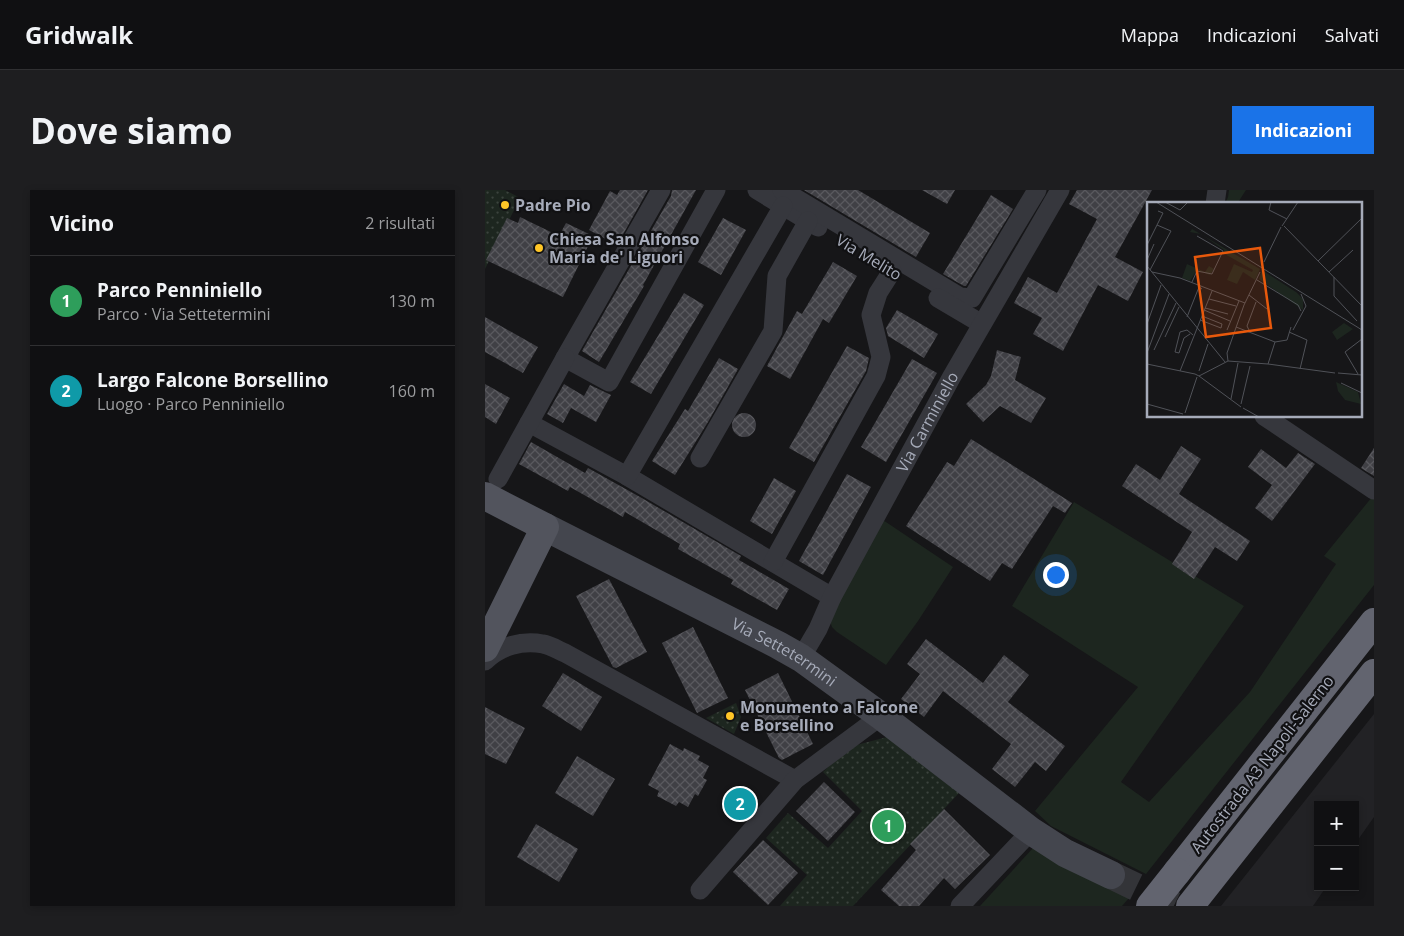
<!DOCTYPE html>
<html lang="it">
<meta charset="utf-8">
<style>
body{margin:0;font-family:"Open Sans",sans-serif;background:#1e1e20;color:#f1f3f6}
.controls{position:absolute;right:15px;bottom:15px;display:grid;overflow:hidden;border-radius:0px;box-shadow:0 2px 8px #0003}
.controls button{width:45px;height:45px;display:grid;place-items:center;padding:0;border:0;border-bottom:1px solid #303032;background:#101012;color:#f1f3f6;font:25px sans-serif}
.you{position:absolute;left:570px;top:384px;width:18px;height:18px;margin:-12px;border:4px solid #fff;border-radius:50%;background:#1a73e8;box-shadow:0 0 0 8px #1a73e833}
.badge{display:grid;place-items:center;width:32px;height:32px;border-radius:50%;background:#1a73e8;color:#fff;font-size:16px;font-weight:700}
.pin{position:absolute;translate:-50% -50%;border:2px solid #fff;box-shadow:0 1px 5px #0006}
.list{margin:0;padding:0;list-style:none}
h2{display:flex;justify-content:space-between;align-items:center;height:65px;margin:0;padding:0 20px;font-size:21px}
h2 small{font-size:16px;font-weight:400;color:#9c9d9f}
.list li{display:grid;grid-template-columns:32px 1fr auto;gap:15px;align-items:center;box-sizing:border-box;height:90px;padding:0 20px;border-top:1px solid #303032}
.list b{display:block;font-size:19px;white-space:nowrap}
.list p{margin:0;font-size:16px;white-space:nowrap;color:#9c9d9f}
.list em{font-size:16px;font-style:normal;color:#9c9d9f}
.map{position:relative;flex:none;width:889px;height:716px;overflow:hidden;border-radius:0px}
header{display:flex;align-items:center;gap:30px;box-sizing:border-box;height:70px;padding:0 25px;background:#101012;border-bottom:1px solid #303032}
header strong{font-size:24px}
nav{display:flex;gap:28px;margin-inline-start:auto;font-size:18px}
.intro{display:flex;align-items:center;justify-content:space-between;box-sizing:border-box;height:120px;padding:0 30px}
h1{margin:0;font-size:35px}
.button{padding:12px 22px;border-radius:0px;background:#1a73e8;color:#fff;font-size:18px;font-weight:700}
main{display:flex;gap:30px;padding:0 30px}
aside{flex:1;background:#101012;border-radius:0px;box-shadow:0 2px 8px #0003}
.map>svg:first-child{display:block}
.built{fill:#222225}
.grass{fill:#1d261f}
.park{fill:url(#park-dots)}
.building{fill:url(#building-cross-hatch)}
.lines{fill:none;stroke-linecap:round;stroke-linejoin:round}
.secondary-tunnel{stroke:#333438;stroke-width:28;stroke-dasharray:28 14;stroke-linecap:butt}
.minor{stroke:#36373d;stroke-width:19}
.secondary{stroke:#44464e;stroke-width:28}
.primary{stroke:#52545d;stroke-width:28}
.motorway{stroke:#62646f;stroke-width:28}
.motorway-bridge{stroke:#62646f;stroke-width:28}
.poi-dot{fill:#ffc627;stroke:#111113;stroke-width:2}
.labels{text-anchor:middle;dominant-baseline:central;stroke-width:4.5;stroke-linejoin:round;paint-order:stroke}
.poi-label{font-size:16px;font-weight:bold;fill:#a6abb9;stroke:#111113;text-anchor:start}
.street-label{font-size:16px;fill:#a6abb9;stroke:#111113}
.inset-road{fill:none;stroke:#505258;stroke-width:1}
.view{fill:#e8590c;fill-opacity:0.15;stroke:#e8590c;stroke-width:2.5}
.inset-edge{fill:none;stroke:#a6abb9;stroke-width:2.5}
</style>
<header>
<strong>Gridwalk</strong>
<nav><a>Mappa</a><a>Indicazioni</a><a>Salvati</a></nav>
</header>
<div class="intro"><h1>Dove siamo</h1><a class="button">Indicazioni</a></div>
<main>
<aside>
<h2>Vicino<small>2 risultati</small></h2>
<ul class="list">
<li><span class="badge" style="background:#2e9e5b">1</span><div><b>Parco Penniniello</b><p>Parco · Via Settetermini</p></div><em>130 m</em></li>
<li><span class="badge" style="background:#0f9aa8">2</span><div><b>Largo Falcone Borsellino</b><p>Luogo · Parco Penniniello</p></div><em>160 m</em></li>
</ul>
</aside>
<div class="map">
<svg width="889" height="716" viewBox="0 0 889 716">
<defs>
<pattern id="park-dots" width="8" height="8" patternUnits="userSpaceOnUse" patternTransform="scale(1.25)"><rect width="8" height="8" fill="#1d261f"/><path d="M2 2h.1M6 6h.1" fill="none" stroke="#3b433d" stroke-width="1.8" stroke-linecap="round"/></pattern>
<pattern id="building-cross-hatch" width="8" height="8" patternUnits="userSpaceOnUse" patternTransform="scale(1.25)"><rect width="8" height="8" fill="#404045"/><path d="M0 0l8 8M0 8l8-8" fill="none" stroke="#59595e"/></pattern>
</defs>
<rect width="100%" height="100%" fill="#161618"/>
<path class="built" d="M889,524V627L870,654V615H833V697H841L828,716H736Z"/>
<path class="grass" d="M744,0H761L752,14H740L743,7Z
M887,307L889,308V395L661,684L566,636L550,621L653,497L527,416L589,312L759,416L636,592L664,612L765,502L851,374L839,366Z
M395,328L468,377L433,431L401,475L352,442L347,437L344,428Z
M548,658L644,708L637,716H495Z"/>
<path class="park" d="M0,0H20L35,8L0,79Z
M251,513L256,527L249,544L221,528Z
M402,547L474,603L368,716H295L322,685L281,648L303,623L343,658L377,621L338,582L364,557Z"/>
<path class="building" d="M135,0H163L132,55L104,40L125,1L132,5Z
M187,0H211L158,95L159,96L114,172L97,161L186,6Z
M319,0H373L445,43L431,67Z
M437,0H470L462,14Z
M592,0H667L630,67L658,82L643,111L613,95L578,161L548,144L557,128L529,113L543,87L572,103L612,29L584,14Z
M506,5L528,19L481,96H479L458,84Z
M35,27L74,46L81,33L108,46L78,107L1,70L22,28L33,33Z
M238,28L261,40L236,85L213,72Z
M348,72L372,86L344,133L338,129L305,189L282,176L312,121L317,124Z
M199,103L219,115L166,204L145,192Z
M412,120L453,144L439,168L403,146L401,138Z
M0,127L53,157L38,183L0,162Z
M362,156L384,168L381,181L329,272L304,258Z
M512,160L536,167L530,190L561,208L546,233L515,216L498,232L481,214L501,195L506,186Z
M234,168L253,179L223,232L190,285L167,271L200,219L203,221Z
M427,169L452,183L401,272L376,257Z
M0,194L25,208L11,234L0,227Z
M79,194L99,206L105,195L126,205L111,232L86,218L78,233L62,224Z
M247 235a12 12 0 1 1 24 0a12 12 0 1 1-24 0Z
M486,249L587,313L580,323L568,316L527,379L517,373L505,391L421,336L462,272L469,276Z
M46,252L100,283L103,278L155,307L256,366L254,370L304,399L292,420L246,394L248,390L193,359L195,354L140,322L138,327L85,297L83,301L34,274Z
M696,256L716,269L694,304L765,351L752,371L730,357L709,389L687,374L707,342L637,296L651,274L675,290Z
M889,258V286L876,278Z
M776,259L801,278L813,263L830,274L787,331L770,318L787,295L763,277Z
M362,284L386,297L338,385L314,371Z
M289,288L311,301L287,344L265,331Z
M124,389L162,462L131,478L128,477L91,406Z
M208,437L243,508L212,523L177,453Z
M441,449L498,493L519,465L544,485L523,512L580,556L561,581L550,572L530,597L507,579L526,554L458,501L439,527L416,509L435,484L422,474Z
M78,483L117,507L96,541L57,516Z
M293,483L328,554L297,570L294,568L260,500Z
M0,517L40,538L21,574L0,564Z
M185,554L198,561L199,558L215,566L213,570L224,576L218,588L222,590L213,606L210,604L203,617L194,612L191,616L172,606L174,601L163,595Z
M92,566L130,589L108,626L70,603Z
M339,592L370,622L343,651L311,621Z
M459,619L505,665L470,699L459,688L434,716H414L396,700L431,660L425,654Z
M51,634L93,659L74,692L32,667Z
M278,650L313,683L283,715L248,682Z"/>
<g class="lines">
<path class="secondary-tunnel" d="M626,685L690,716"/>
<g class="minor">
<path d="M176,0L80,168L124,192L231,0"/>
<path d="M272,0L333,37"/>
<path d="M297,0L475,107L487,108L552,0"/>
<path d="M730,14L732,0"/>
<path d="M453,108L497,134"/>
<path d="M779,226L889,300"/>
<path d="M44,233L142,286L347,407"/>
<path d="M215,268L288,141L292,86L323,31"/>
<path d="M142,286L298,16"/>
<path d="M13,289L80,168"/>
<path d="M288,372L391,186L396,167L386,125L393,103L407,81"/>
<path id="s1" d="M316,468L333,439L347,407L466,188L575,0"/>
<path d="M0,471C15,456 37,450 58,454C65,455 73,460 80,463L310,590"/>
<path d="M215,700L310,590L396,526"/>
<path d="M475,716L546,641"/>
</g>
<path class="secondary" id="s2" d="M60,337L293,455L316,468L396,526L546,641L580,663L626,685"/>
<path class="primary" d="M0,306L60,337L0,458"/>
<path class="motorway" d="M692,682L889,432
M705,716L889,483"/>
<path class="motorway-bridge" d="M665,716L692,682"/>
</g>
<g class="poi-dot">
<circle cx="20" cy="15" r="5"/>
<circle cx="54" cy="58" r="5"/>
<circle cx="245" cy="526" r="5"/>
</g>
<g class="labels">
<g class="poi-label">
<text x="30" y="15">Padre Pio</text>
<text x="64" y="49">Chiesa San Alfonso<tspan x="64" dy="18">Maria de' Liguori</tspan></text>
<text x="255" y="517">Monumento a Falcone<tspan x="255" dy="18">e Borsellino</tspan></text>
</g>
<g class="street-label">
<text transform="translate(384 67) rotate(31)">Via Melito</text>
<text stroke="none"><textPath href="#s1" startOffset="268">Via Carminiello</textPath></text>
<text stroke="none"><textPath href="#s2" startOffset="270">Via Settetermini</textPath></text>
<text transform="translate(777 574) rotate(-52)">Autostrada A3 Napoli-Salerno</text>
</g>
</g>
<g transform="translate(662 12)">
<rect width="215" height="215" fill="#161618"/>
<path d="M45,27L113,67L108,78L96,70L90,82L80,78L87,62L105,70L106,68L76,51L77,48L54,32L43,30ZM40,62L58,70L62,64L67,67L63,73L50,68L43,79L35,76ZM115,68L149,90L156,97V108L112,77ZM197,121L206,127L190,138L185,130Z" fill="#1d261f"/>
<path d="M189,180L211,190L214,202L198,198L191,189Z" fill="#1d261f"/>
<path class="inset-road" d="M9,0L215,128M18,0L33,8L41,0M124,0L122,8L140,17M135,24L151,0M137,24L215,104M0,43L16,11L11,9M0,58L7,42M171,59L215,16M117,60L134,25M0,64L78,160M3,68L24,29L10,23M5,70L33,76L98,101M182,70L206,48M187,75V94L210,119M110,78L151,103L154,109M45,80L50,69L65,72L76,49L50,34M102,93L120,107M62,97L89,104M58,106L81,112M57,108L83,119M40,115L52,85L55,87M53,118L74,126L75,122L55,114M0,122L14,83M80,128L92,99M146,128L159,104L154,92M103,130L100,124L109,100M142,130L160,138L153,167M43,132L37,136L32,151L28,150L33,130L40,128L46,133M18,135L32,105M128,140L140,138L144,125M7,148L29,101M0,151L22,92M81,159L80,151L97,103L113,70M0,162L48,172M121,162L188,171M33,169L65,89M52,169L61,142M191,171L215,173M48,172L52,174L81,159L121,162L128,140L89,125M211,172L198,150L215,137M52,174L94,205M194,181L215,191M84,197L91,161M0,202L36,212M94,202L103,164M96,206L112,215M38,211L50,175"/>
<path class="view" d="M113,46L124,126L59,135L48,55Z"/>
<rect width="215" height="215" class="inset-edge"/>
</g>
</svg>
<div class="controls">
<button>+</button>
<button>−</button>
</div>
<div class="you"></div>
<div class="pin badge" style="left:403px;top:636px;background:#2e9e5b">1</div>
<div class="pin badge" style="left:255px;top:614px;background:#0f9aa8">2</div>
</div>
</main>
